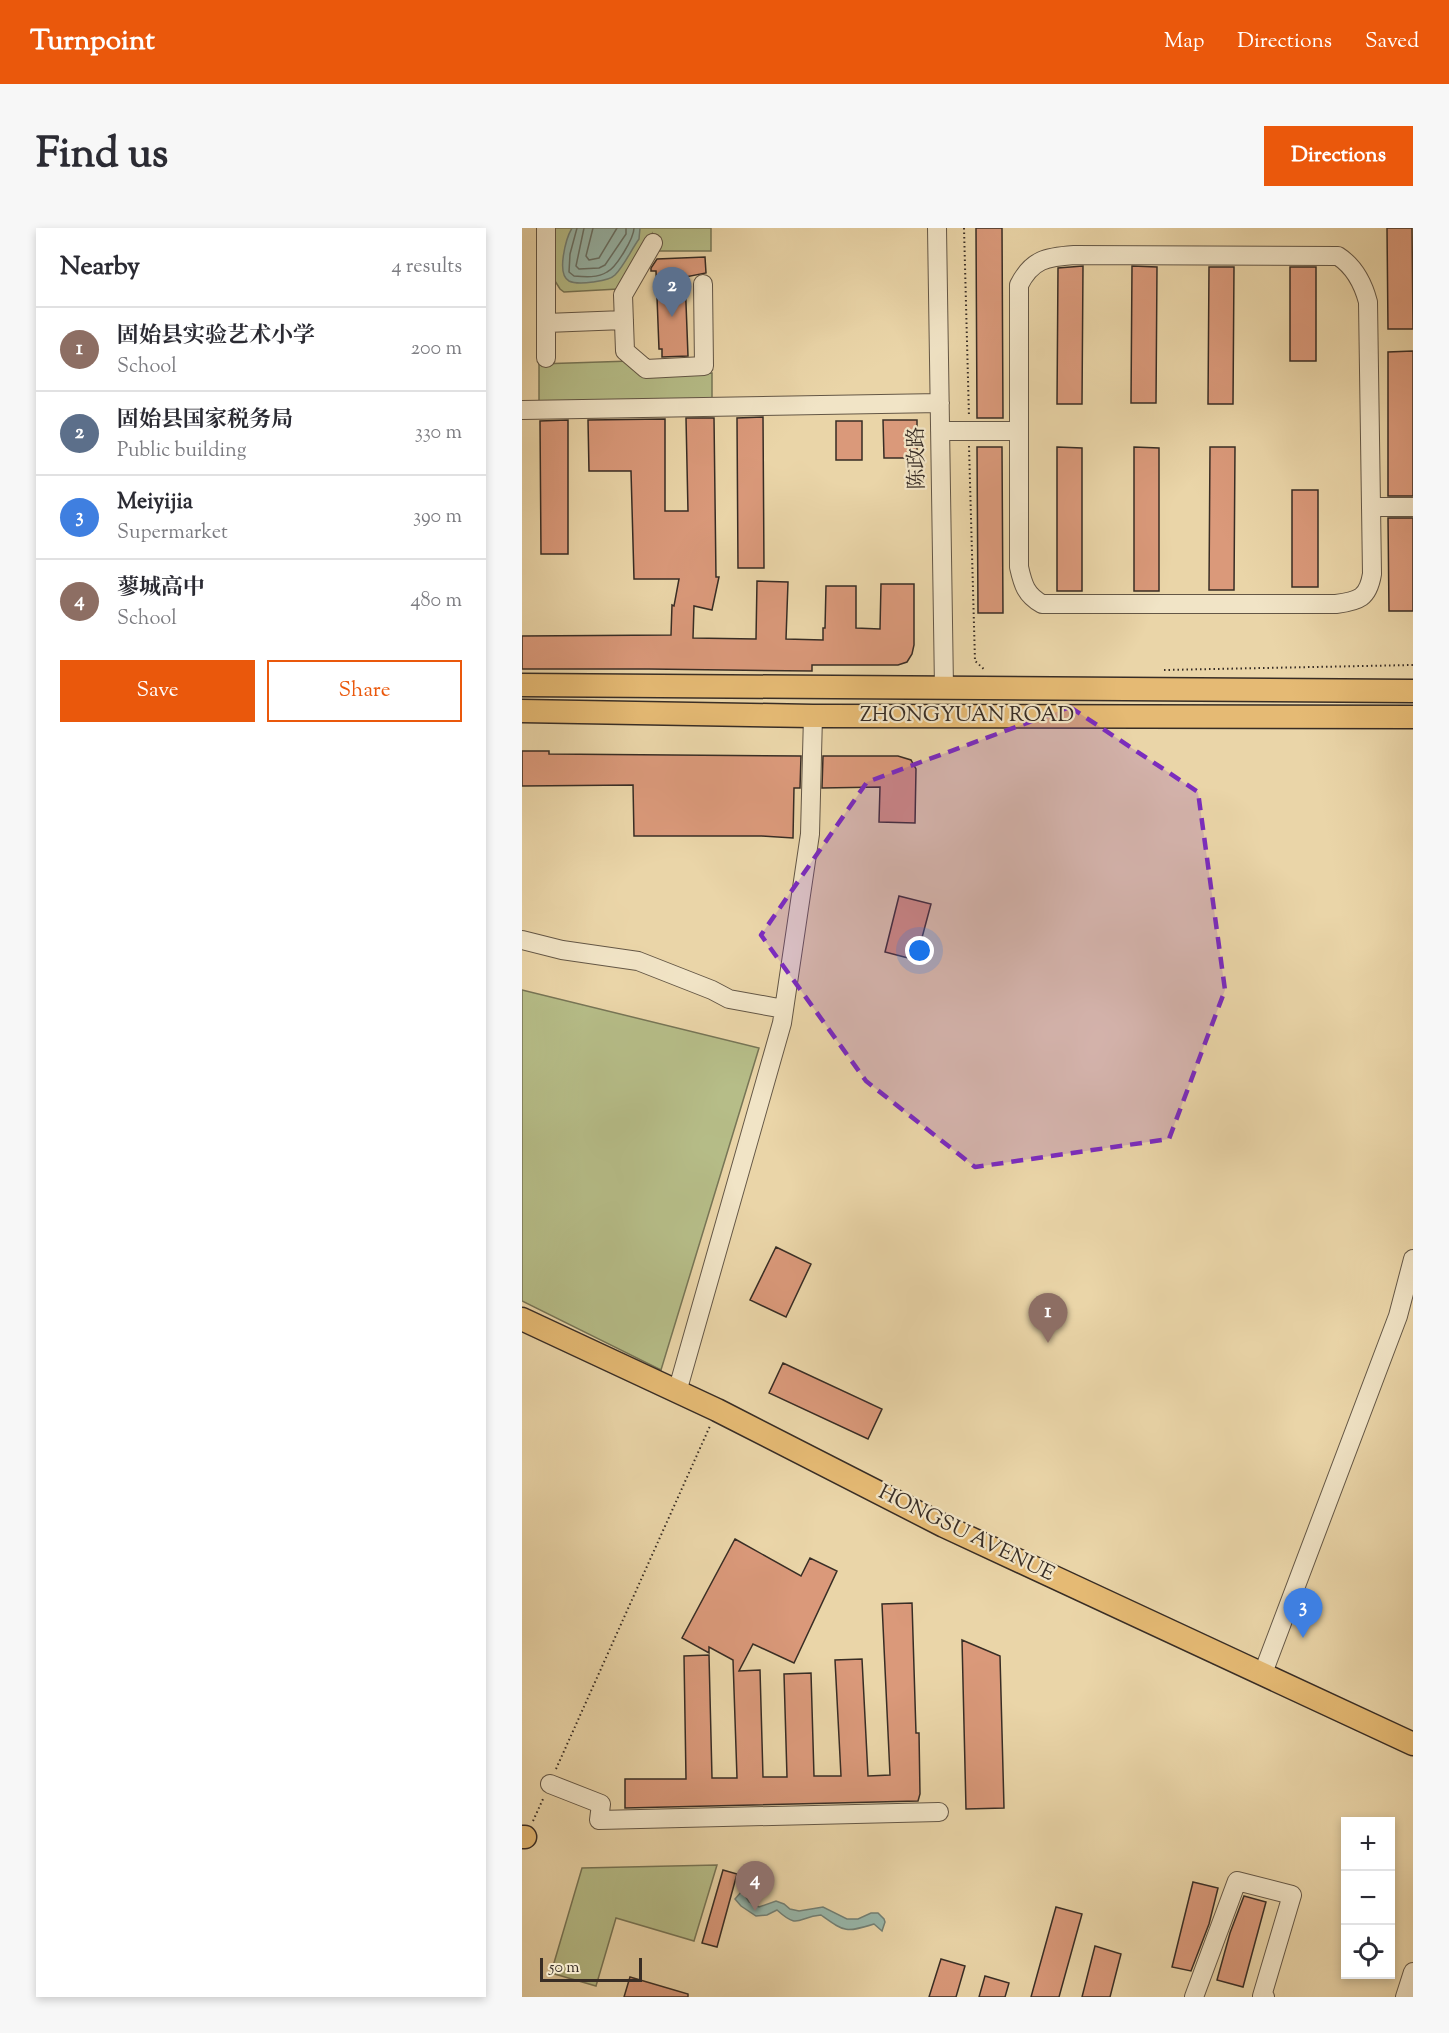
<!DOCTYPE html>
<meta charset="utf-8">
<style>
body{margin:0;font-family:"Sorts Mill Goudy","Noto Serif SC",serif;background:#f7f7f7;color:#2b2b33}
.controls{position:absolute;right:18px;bottom:18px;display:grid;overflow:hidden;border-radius:0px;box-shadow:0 3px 9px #0003}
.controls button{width:54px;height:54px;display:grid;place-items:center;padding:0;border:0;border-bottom:2px solid #e1e1e2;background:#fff;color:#2b2b33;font:30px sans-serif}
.scale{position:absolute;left:18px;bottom:15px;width:102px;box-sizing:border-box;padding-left:6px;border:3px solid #382d25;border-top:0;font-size:16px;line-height:21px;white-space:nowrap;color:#382d25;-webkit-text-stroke:4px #f1e4c6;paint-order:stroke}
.you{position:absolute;left:398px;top:723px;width:21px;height:21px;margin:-15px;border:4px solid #fff;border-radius:50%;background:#1a73e8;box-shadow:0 0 0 9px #1a73e833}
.badge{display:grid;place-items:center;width:39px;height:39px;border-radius:50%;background:#ea580c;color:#fff;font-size:20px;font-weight:700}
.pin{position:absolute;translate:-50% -50px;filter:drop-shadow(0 2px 3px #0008)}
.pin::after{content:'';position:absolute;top:32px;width:21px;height:18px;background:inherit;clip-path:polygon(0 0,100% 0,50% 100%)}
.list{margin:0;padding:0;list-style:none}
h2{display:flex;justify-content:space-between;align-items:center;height:78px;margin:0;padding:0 24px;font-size:26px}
h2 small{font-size:20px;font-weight:400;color:#7c7c81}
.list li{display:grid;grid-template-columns:39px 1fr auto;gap:18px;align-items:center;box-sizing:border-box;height:84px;padding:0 24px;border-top:2px solid #e1e1e2}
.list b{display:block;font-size:22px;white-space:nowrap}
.list p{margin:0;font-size:20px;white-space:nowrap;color:#7c7c81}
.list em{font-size:20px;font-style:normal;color:#7c7c81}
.actions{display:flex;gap:12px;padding:18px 24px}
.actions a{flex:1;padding:14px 0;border:2px solid #ea580c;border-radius:0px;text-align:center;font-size:21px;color:#ea580c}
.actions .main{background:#ea580c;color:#fff}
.icon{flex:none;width:33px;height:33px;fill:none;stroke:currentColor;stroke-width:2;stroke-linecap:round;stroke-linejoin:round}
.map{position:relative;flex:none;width:891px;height:1769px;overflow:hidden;border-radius:0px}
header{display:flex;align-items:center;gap:36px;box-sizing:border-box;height:84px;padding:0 30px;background:#ea580c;color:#fff}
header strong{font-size:28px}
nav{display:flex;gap:33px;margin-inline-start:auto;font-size:21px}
.intro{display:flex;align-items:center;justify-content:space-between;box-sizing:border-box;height:144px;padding:0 36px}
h1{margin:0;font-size:42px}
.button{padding:15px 27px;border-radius:0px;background:#ea580c;color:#fff;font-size:21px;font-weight:700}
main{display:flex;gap:36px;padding:0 36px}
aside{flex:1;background:#fff;border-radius:0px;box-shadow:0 3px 9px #0003}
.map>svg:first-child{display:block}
.green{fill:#b6bd88;stroke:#777556;stroke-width:1.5}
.water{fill:#98b8ac;stroke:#728076;stroke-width:1.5}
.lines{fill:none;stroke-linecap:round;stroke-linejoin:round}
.shore{stroke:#687268;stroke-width:1.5}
.building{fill:#da997a;stroke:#382d25;stroke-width:1.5}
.minor-casing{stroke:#645746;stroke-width:20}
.major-casing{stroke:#382d25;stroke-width:25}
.path{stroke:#382d25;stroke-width:2;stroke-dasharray:1.5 3;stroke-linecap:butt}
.minor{stroke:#f1e4c6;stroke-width:18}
.major{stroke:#e5ba74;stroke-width:22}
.marked{fill:#7b2cbf;fill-opacity:0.2;stroke:#7b2cbf;stroke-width:4.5;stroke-dasharray:12 8;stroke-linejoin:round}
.labels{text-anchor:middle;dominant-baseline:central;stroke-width:4.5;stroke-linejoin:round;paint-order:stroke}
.street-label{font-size:21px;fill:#382d25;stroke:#f1e4c6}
</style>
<header>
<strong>Turnpoint</strong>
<nav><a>Map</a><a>Directions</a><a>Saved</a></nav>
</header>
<div class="intro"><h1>Find us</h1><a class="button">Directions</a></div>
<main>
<aside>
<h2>Nearby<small>4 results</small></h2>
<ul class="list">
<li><span class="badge" style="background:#8d6e63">1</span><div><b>固始县实验艺术小学</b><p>School</p></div><em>200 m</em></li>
<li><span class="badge" style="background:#5c6f8a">2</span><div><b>固始县国家税务局</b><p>Public building</p></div><em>330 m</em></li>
<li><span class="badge" style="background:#3f7fe0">3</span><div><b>Meiyijia</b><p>Supermarket</p></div><em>390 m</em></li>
<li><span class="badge" style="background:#8d6e63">4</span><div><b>蓼城高中</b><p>School</p></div><em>480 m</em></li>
</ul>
<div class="actions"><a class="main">Save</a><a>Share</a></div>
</aside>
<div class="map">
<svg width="891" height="1769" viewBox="0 0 891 1769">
<rect width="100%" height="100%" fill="#ead5a8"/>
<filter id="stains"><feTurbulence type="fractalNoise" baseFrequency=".00333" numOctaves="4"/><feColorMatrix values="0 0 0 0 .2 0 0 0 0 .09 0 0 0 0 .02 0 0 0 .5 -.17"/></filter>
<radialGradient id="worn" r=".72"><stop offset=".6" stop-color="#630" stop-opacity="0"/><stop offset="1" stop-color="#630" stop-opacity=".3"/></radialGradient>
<path class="green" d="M33,0H189V23H131L130,6L96,61L42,64L38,61L33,53Z
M109,133L122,146L190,145V174L17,176V136Z
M0,762L237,820L139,1142L0,1073Z
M195,1637L172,1713L94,1690L74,1758L29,1745L60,1640Z"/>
<path class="water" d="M50,0H118L117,11C109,22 102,38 93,47C88,52 78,53 71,54C64,55 53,56 47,53C34,46 44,10 50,0Z
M220,1663L227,1674L237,1679L254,1673L262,1676L268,1681L277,1683L301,1679L325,1691H336L349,1685H356L362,1691L363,1694L360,1703L352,1696C323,1705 323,1704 299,1687C275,1689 277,1702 255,1682L245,1687L234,1688L219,1678L213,1671Z"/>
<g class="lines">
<path class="shore" d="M55,0L48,26L47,44L52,48C63,49 76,50 85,44C94,40 112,10 112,0
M62,0L54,38L57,41L77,40L83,37L104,6V0
M71,0L64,28L67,32L77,30L95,0"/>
</g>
<path class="building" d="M454,0H480L481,190H455Z
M865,0H890L891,101H866Z
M183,29L184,45L163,49L166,128L140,129V121H137L134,43H129V40L135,31Z
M561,38L560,176H535L536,40Z
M610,38L635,39L634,175H609Z
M687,39H712L711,176H686Z
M768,39H794V133H768Z
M891,123V268H866V124Z
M241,189L242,340H216L215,190Z
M164,190H192L194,349H197L190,382L172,378L171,410L234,411L235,353L266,354L264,411L301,412V400H303L304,358H334V400L358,401L359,356H392V417L390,426L385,434L376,437H290V443L127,441H0V408L149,407L150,377L152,378L157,351H112L109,243H67L66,192L143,191V283H166Z
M46,192V326H19L18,193Z
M361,192H395V230H362Z
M314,193H340V232H314Z
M455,219H480L481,385H456Z
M535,219L560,220V363H535Z
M612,219L637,220V363H612Z
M688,219H713L712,362H687Z
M770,262H796V359H770Z
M866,290H891V383H867Z
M0,523H27V526L279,528L278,560H272L271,610L240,608H112L111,557L0,558Z
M301,528H376L389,532L394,541L393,595L357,594L358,559L300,560Z
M377,668L409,676L394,732L363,724Z
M254,1019L289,1036L264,1089L228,1072Z
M261,1135L360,1181L346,1211L247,1165Z
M213,1311L279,1348L288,1330L315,1343L272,1435L231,1416L217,1443L238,1442L241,1549H265L262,1446L289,1445L292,1548H319L313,1432L340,1431L346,1548L368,1547L360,1376L390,1375L394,1505H397L398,1566L396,1573L103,1580V1551H164L162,1428L187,1427L190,1550H215L211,1432L187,1419V1425L160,1410Z
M440,1412L478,1428L482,1580L444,1581Z
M201,1642L215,1646L195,1719L180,1715Z
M671,1654L696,1660L687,1696L669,1743L650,1739Z
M722,1668L744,1674L721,1759L695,1752L708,1705Z
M534,1679L560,1686L537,1769H509Z
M573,1718L599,1726L588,1769H560Z
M419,1731L443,1738L434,1769H407Z
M463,1748L487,1755L483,1769H457Z
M108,1749L166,1766V1769H102Z"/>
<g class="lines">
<g class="minor-casing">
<path id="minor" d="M415,0L422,460
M131,15L101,67L103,123L124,141L182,138L181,56
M552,27L816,28C833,39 841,55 846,74L850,346C846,370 837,373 814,376H520C504,367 501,357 497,339V57C510,31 525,29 552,27Z
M24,95L102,92
M24,130V0
M0,182L418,175
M418,203H497
M849,279H891
M0,712L40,722L116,733L190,762L207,771L262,781
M155,1164L260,795L288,606L291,488
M741,1445L876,1088L891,1031
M28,1556L79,1576L77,1592L417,1584
M672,1769L715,1653L770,1667L740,1768L743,1769
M883,1769L891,1744"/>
</g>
<g class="major-casing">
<path id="major" d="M0,457L891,463
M0,483L291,488L891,489
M0,1091L195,1182L422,1298L891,1516
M0,1609H3"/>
</g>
<path class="path" d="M442,0L447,189
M447,218L453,433L463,442
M642,442L891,437
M34,1541L188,1198
M11,1593L21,1571"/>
<use href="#minor" class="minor"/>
<use href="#major" class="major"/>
</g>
<path class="marked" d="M548,479L676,564L703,762L647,911L453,939L344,853L239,707L345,554Z"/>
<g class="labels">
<g class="street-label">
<text transform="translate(396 230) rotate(-91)">陈政路</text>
<text x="445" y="488">ZHONGYUAN ROAD</text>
<text transform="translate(444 1306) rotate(26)">HONGSU AVENUE</text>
</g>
</g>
<rect width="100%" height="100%" filter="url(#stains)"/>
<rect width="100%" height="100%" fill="url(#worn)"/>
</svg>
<div class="controls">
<button>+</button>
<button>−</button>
<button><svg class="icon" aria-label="locate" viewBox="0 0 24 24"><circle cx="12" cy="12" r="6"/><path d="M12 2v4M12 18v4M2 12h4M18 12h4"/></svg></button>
</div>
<div class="scale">50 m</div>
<div class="you"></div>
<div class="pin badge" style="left:526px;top:1115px;background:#8d6e63">1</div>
<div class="pin badge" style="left:150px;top:89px;background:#5c6f8a">2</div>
<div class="pin badge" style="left:781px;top:1410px;background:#3f7fe0">3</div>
<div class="pin badge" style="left:233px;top:1683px;background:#8d6e63">4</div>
</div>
</main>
